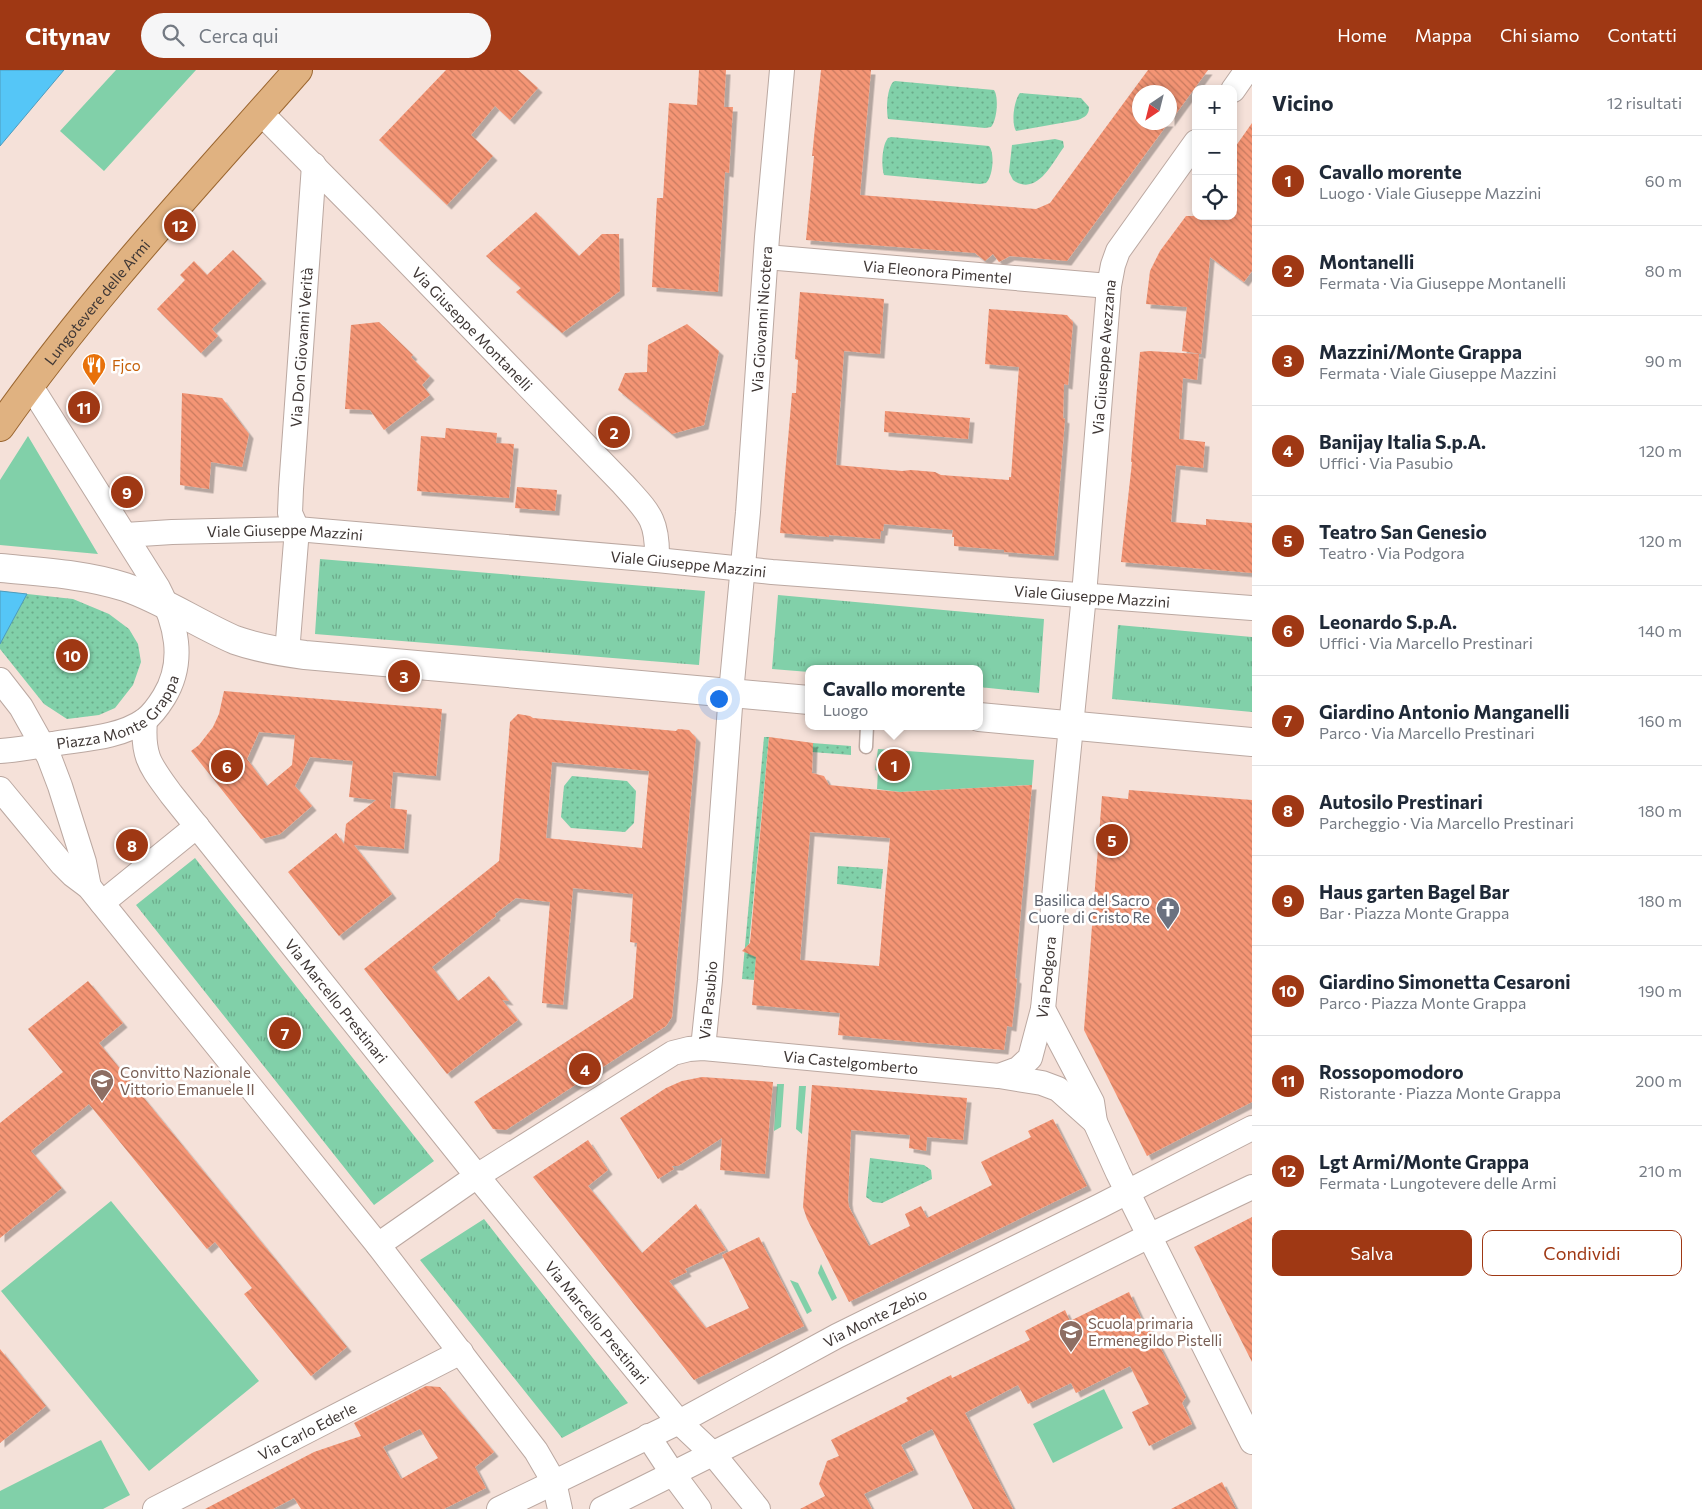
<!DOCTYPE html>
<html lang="it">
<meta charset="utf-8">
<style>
body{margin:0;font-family:Commissioner,sans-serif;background:#f6f6f7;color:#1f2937}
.controls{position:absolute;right:15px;top:15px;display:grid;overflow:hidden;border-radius:10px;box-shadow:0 2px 8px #0003}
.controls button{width:45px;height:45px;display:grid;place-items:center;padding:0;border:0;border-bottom:1px solid #e0e1e3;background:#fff;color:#1f2937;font:25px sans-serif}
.compass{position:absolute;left:1132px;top:15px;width:45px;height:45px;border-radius:50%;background:#fff;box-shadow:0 2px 8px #0003;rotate:215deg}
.you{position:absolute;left:718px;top:628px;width:18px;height:18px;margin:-12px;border:4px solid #fff;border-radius:50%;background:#1a73e8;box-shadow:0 0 0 8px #1a73e833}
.badge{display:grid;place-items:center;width:32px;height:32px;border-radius:50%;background:#9f3814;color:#fff;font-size:16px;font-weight:700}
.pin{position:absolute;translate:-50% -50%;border:2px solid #fff;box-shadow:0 1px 5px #0006}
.popup{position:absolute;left:805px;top:595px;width:178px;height:65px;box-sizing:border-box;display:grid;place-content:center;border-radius:10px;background:#fff;filter:drop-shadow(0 1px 4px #0005);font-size:16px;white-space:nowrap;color:#747a83}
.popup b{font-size:19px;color:#1f2937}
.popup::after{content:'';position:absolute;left:50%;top:100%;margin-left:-10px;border:10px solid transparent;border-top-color:#fff}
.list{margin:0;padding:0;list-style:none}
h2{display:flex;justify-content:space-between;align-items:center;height:65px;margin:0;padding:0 20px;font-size:21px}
h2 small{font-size:16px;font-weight:400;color:#747a83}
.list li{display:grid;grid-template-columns:32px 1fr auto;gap:15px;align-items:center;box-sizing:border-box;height:90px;padding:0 20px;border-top:1px solid #e0e1e3}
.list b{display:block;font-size:19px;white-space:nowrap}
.list p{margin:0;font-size:16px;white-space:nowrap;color:#747a83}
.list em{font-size:16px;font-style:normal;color:#747a83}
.actions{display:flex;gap:10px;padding:15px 20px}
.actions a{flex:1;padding:11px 0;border:1px solid #9f3814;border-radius:10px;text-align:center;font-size:18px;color:#9f3814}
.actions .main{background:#9f3814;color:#fff}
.icon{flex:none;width:28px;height:28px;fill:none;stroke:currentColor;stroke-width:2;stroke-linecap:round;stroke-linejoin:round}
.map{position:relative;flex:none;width:1252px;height:1439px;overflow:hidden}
header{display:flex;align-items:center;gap:30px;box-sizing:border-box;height:70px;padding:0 25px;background:#9f3814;color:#fff}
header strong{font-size:24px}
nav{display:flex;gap:28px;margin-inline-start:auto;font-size:18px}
.search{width:350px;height:45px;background:#f6f6f7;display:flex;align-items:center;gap:12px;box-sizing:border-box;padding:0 18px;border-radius:28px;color:#747a83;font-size:19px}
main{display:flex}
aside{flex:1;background:#fff}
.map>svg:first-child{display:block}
.grass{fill:#81d0a9}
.park{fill:url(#park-tufts)}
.garden{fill:url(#garden-dots)}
.water{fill:#55c6f7;stroke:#4e9bbd}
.building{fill:url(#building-back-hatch);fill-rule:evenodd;filter:url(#shadow)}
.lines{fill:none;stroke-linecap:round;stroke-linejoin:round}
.service-casing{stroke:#bba8a1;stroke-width:15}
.minor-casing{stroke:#bba8a1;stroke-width:26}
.secondary-casing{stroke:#bba8a1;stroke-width:30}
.primary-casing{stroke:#9b6630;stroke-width:30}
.service{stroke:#fff;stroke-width:12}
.minor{stroke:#fff;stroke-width:24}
.secondary{stroke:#fff;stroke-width:28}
.primary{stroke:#e0b281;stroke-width:28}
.labels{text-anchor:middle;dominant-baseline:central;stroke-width:5;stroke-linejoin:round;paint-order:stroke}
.street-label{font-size:15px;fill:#3f3735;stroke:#fff}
.food-label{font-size:15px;fill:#c56008;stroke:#fff;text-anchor:start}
.worship-label{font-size:15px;fill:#5b616d;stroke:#fff;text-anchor:end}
.education-label{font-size:15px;fill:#785e54;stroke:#fff;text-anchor:start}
</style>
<header>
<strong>Citynav</strong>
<div class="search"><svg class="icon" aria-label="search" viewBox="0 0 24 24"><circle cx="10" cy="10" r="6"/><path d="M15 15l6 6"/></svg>Cerca qui</div>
<nav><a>Home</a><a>Mappa</a><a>Chi siamo</a><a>Contatti</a></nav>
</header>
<main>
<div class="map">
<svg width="1252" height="1439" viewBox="0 0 1252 1439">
<defs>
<pattern id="park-tufts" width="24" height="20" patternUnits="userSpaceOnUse" patternTransform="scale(1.25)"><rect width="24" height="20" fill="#81d0a9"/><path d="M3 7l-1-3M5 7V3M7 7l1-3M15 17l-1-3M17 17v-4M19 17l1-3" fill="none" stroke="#6baa8a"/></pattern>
<pattern id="garden-dots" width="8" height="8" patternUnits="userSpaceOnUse" patternTransform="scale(1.25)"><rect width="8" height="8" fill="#81d0a9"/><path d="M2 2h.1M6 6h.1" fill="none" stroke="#6baa8a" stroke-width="1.8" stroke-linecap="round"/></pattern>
<pattern id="building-back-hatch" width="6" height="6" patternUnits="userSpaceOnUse" patternTransform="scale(1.25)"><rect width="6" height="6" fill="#f49574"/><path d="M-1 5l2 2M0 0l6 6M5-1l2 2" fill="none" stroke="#c77a60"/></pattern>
<filter id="shadow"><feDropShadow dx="4.5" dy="4.5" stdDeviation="0" flood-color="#0004"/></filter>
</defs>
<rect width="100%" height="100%" fill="#f5e1d9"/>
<path class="grass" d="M116,0H196L104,101L60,61Z
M28,366L98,484L0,475V410Z
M878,679L1034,690L1032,715L900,722L877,719L878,701L875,700Z
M777,1014H784L781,1057L774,1061Z
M799,1016H806L802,1064L796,1059Z
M111,1131L259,1311L149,1401L1,1221Z
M821,1194L837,1228L832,1231L818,1203Z
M790,1210L798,1213L812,1241L807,1244Z
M1104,1319L1123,1358L1053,1393L1033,1354Z
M101,1370L130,1425L103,1439H0V1421Z"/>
<path class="park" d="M320,489L705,521L699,595L315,564Z
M778,525L1044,549L1039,623L979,617V599H809V602L772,599Z
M1118,555L1252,567V642L1112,629Z
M195,788L434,1091L374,1135L136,835Z
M484,1149L628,1333L562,1368L420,1190Z"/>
<path class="garden" d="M895,11L994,20C999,27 997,51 991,57L985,58L888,49C886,39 887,19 893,12Z
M1020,23L1081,28L1089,37C1089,45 1085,47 1078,50L1016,61C1011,53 1014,30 1020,23Z
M891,67L989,76C995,83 993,107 986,113L980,114L884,105C881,96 882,75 888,68Z
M1055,69L1063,71L1064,77C1052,93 1037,127 1013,110L1009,102L1012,75Z
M0,521L73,529L109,544L129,559L138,574L141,592L133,615L115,638L99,645L67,649L44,634L0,579Z
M764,667H769L749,874L747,876L746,879L758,885L756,889L754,910L742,909Z
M812,673L851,676V685L812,682Z
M572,706L627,711L636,721L634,753L625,762L571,758L561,747L564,716Z
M838,796L883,799L881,819L837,814Z
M870,1088L924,1095L931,1100L932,1109L882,1133L873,1132L866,1127Z"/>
<path class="water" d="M0,0H64L0,76Z
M0,521L27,524L0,574Z"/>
<path class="building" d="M446,0H518L538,18L510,50L495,36L471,65L493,86L447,135L379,70Z
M699,0H726L724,37H733L729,103L725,102L718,222L652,217L657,128H663L669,33L697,35Z
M821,0H871L860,125L1036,139L1050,133L1148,0H1208L1170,52V22H1140V52H1169L1067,191L1010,186L999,192L993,184L985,191L975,183L806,170L814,86H812Z
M1252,53V201L1244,212L1210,187L1201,284L1182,281L1187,237L1146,234L1150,201L1160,181L1186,146H1233V80Z
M536,142L579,186L602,164H619L620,221L562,263L516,222L521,218L486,186Z
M233,180L262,209L212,259L218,266L201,283L157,239L185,210L180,205L194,191L207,205Z
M800,222L884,229L880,284L844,281L836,395L902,401L911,400L935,402L941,405L1009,410V407H1011L1019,297L985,294L989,239L1067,245L1073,252L1068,315L1064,314L1063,348L1065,349L1054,486L1004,482V480L954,476V467H952L953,460L884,454L883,461H881L880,469L829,465V467L780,463L792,323H796L798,290L795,289Z
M379,252L413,285L411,287L430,306L422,315L430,325L384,360L370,340L345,339L351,255Z
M687,254L719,281L704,355L672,364L618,320L625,303L647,302L648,275Z
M1149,281L1199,284L1197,310L1183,308L1179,369L1205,372L1203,398L1176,395L1171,452L1206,455V449L1252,453V503L1121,492L1132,392H1131L1140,282Z
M182,323L222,328L249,364L242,397L211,392L209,419L180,415Z
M885,341L970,348L968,369L884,362Z
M446,358L497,363L496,373L514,374L509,428L417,421L421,366L445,368Z
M517,417L557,420L555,441L515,438Z
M224,621L442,639L436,706L393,702L390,738L407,740L404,779L354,775L392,824L339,866L288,802L336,763L344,774L346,754L376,730L349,727L353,691L310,687L295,716L312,736L280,764L261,769L191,681L199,675L213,657L219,644ZM259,662L295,665L292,695L267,716L247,689Z
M518,644L530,646L533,648L676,661L678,659L689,660L696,668L672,947L666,956L506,1060L493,1059L474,1032L633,928L637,873L630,872L633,824L573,818L563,935L542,933L550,832L516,828L495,844L496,846L432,897L458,931L489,906L509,931L502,930L518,950L447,1004L364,899L499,791L510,652ZM552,692L649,701L642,778L546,768Z
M769,667L813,673L812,703L824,706L829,715L900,722L1032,715L1015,908L1017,909L1012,957L1007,956L1004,980L838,965L840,943L752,935L756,887L742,881L750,873ZM810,762L890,768L879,896L800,890Z
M1129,720L1252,730V1032L1147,1086L1084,960L1102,726L1128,729Z
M88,911L123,953L99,973L347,1277L311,1306L244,1224L252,1218L215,1172L207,1179L89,1034L31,1081L62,1118L0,1168V1053L63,1002L28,959Z
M702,1007L773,1012L765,1104L720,1100L722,1068L678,1096H672L674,1099L658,1109L620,1048L666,1018L682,1011Z
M812,1015L967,1028L963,1070L927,1067L926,1081L909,1078L910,1065L851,1060L848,1130L849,1137L869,1176L910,1156L905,1144L921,1136L927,1148L992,1115L981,1092L1031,1067L1028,1061L1053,1049L1087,1116L849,1232L807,1149L803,1137Z
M588,1070L608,1100L588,1116L642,1183L696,1134L726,1180L685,1199L687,1202L669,1211L706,1258L749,1238L722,1185L759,1167L804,1256L694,1310L533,1107Z
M1252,1147V1292L1194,1177Z
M1129,1222L1142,1250L1147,1252L1186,1327L1182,1333L1192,1354L1149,1376L1132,1342L1149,1334L1130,1296L1076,1323L1071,1313L1028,1334L1018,1315L965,1343L1013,1439H973L932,1359L901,1375L914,1400L864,1424L872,1439H800L825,1426L819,1414L827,1391L839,1386L831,1370L908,1331L906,1328L951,1305L952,1308L1030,1270L1025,1261L1065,1240L1070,1251Z
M0,1279L46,1336L0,1373Z
M426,1316L440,1317L494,1382L475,1397L486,1418L444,1439H301L294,1428L273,1439H205L314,1382L361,1366L354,1353ZM420,1359L438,1388L401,1409L383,1377Z
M1222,1412L1236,1439H1171Z"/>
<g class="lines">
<g class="service-casing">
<path id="service" d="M866,677L867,656"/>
</g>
<g class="minor-casing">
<g id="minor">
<path d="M1233,20L1247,0"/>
<path id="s1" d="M261,43L367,150L623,414C649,443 658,449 657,490"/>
<path id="s2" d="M766,187L1109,216"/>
<path id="s3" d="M125,465L172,462L297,459L657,490L772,502L1252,538"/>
<path id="s4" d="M287,583L297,459L290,443L291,419L314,95"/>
<path d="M0,610L21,637L49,687L60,716L84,792L89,817"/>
<path id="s5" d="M145,650C142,687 150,695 171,724L477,1106L679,1352L714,1385L758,1439"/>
<path id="s6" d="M0,681C18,680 35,676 53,674C83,669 119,668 145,650C153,644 159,635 164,627C186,591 176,553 158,518L30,315"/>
<path d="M0,719L62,794L73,805L89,817L378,1175L536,1381L554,1412L560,1439"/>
<path d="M102,833L197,756"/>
<path d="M1043,939L1092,1032L1095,1052L1118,1103L1252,1372"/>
<path id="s7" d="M703,978L710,910L731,623L748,442L767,167L782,0"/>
<path id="s8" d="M999,1006L1018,999L1030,988L1043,939L1084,525L1109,216L1113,195L1118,181L1196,72"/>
<path id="s9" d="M378,1175L477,1106L673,983L689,979L703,978L999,1006L1042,1013L1058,1019L1095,1052"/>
<path d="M648,1366L673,1404L699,1439"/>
<path id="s10" d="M155,1439L461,1282"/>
<path id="s11" d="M499,1439L679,1352L837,1266L1100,1136L1252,1058"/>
<path d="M602,1439L1149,1166L1252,1117"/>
</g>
</g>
<g class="secondary-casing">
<path id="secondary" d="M0,498C41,502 85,504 125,517C163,530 198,554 235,570C258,578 281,582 305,585L809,630
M979,647L1252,672"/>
</g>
<g class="primary-casing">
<g id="primary">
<path id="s12" d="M0,357C89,230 196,116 298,0"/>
</g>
</g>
<use href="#service" class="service"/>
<use href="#minor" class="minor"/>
<use href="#secondary" class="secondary"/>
<use href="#primary" class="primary"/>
</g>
<defs>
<g id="restaurant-pin" transform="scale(1.25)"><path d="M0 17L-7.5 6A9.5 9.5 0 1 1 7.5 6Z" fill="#e8710a" stroke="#fff"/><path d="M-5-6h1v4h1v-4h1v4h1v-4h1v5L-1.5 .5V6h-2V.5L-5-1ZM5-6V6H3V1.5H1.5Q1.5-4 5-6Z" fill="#fff"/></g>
<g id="church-pin" transform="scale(1.25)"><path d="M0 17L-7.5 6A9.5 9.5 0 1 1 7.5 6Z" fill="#6b7280" stroke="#fff"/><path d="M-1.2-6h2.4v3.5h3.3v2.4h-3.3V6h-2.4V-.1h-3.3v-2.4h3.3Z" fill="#fff"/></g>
<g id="school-pin" transform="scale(1.25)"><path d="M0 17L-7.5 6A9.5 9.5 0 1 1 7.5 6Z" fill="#8d6e63" stroke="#fff"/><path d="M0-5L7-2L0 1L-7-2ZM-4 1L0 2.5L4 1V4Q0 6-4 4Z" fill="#fff"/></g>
</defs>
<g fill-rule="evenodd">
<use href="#restaurant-pin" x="94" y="295"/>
<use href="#church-pin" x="1168" y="839"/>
<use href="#school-pin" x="102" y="1011"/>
<use href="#school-pin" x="1071" y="1262"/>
</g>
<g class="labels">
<g class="street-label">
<text stroke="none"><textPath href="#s2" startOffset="172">Via Eleonora Pimentel</textPath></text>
<text stroke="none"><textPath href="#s12" startOffset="158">Lungotevere delle Armi</textPath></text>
<text stroke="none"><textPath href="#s7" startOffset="731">Via Giovanni Nicotera</textPath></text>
<text stroke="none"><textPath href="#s1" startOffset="302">Via Giuseppe Montanelli</textPath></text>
<text stroke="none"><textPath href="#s4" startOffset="308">Via Don Giovanni Verità</textPath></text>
<text stroke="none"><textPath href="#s8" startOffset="742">Via Giuseppe Avezzana</textPath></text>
<text stroke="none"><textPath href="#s3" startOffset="160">Viale Giuseppe Mazzini</textPath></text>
<text stroke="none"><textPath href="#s3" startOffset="565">Viale Giuseppe Mazzini</textPath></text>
<text stroke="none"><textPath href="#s3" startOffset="970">Viale Giuseppe Mazzini</textPath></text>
<text stroke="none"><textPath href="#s6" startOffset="130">Piazza Monte Grappa</textPath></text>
<text stroke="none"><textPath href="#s8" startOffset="119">Via Podgora</textPath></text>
<text stroke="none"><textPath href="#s5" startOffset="346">Via Marcello Prestinari</textPath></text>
<text stroke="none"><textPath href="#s7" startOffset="48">Via Pasubio</textPath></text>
<text stroke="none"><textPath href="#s9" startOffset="531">Via Castelgomberto</textPath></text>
<text stroke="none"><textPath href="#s11" startOffset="422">Via Monte Zebio</textPath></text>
<text stroke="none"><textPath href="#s5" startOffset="760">Via Marcello Prestinari</textPath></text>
<text stroke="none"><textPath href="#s10" startOffset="171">Via Carlo Ederle</textPath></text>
</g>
<g class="food-label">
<text x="112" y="295">Fjco</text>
</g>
<g class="worship-label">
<text x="1150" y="830">Basilica del Sacro<tspan x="1150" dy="17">Cuore di Cristo Re</tspan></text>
</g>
<g class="education-label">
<text x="120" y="1002">Convitto Nazionale<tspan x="120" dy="17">Vittorio Emanuele II</tspan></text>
<text x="1088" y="1253">Scuola primaria<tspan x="1088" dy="17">Ermenegildo Pistelli</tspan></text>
</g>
</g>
</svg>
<div class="controls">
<button>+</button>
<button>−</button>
<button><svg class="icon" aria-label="locate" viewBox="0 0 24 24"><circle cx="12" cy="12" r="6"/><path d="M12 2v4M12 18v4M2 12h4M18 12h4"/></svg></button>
</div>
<svg class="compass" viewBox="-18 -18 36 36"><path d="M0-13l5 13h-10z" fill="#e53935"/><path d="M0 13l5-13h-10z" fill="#747a83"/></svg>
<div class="you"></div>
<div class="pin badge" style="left:894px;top:695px">1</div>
<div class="popup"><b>Cavallo morente</b>Luogo</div>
<div class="pin badge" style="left:614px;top:362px">2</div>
<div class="pin badge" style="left:404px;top:606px">3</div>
<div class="pin badge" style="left:585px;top:999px">4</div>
<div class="pin badge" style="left:1112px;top:770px">5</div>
<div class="pin badge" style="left:227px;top:696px">6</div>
<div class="pin badge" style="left:285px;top:963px">7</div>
<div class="pin badge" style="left:132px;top:775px">8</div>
<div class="pin badge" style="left:127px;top:422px">9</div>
<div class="pin badge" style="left:72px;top:585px">10</div>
<div class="pin badge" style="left:84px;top:337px">11</div>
<div class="pin badge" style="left:180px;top:155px">12</div>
</div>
<aside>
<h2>Vicino<small>12 risultati</small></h2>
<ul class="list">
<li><span class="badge">1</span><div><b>Cavallo morente</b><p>Luogo · Viale Giuseppe Mazzini</p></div><em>60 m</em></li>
<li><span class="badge">2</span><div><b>Montanelli</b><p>Fermata · Via Giuseppe Montanelli</p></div><em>80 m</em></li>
<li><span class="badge">3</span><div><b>Mazzini/Monte Grappa</b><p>Fermata · Viale Giuseppe Mazzini</p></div><em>90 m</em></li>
<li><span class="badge">4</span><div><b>Banijay Italia S.p.A.</b><p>Uffici · Via Pasubio</p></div><em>120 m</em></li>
<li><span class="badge">5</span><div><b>Teatro San Genesio</b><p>Teatro · Via Podgora</p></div><em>120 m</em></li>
<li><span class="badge">6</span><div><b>Leonardo S.p.A.</b><p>Uffici · Via Marcello Prestinari</p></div><em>140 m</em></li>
<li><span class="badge">7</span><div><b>Giardino Antonio Manganelli</b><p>Parco · Via Marcello Prestinari</p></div><em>160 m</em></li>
<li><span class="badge">8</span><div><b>Autosilo Prestinari</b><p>Parcheggio · Via Marcello Prestinari</p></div><em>180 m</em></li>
<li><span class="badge">9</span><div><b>Haus garten Bagel Bar</b><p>Bar · Piazza Monte Grappa</p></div><em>180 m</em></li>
<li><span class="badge">10</span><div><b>Giardino Simonetta Cesaroni</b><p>Parco · Piazza Monte Grappa</p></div><em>190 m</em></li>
<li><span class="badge">11</span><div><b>Rossopomodoro</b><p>Ristorante · Piazza Monte Grappa</p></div><em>200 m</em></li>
<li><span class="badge">12</span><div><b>Lgt Armi/Monte Grappa</b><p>Fermata · Lungotevere delle Armi</p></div><em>210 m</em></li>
</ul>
<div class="actions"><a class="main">Salva</a><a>Condividi</a></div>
</aside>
</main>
